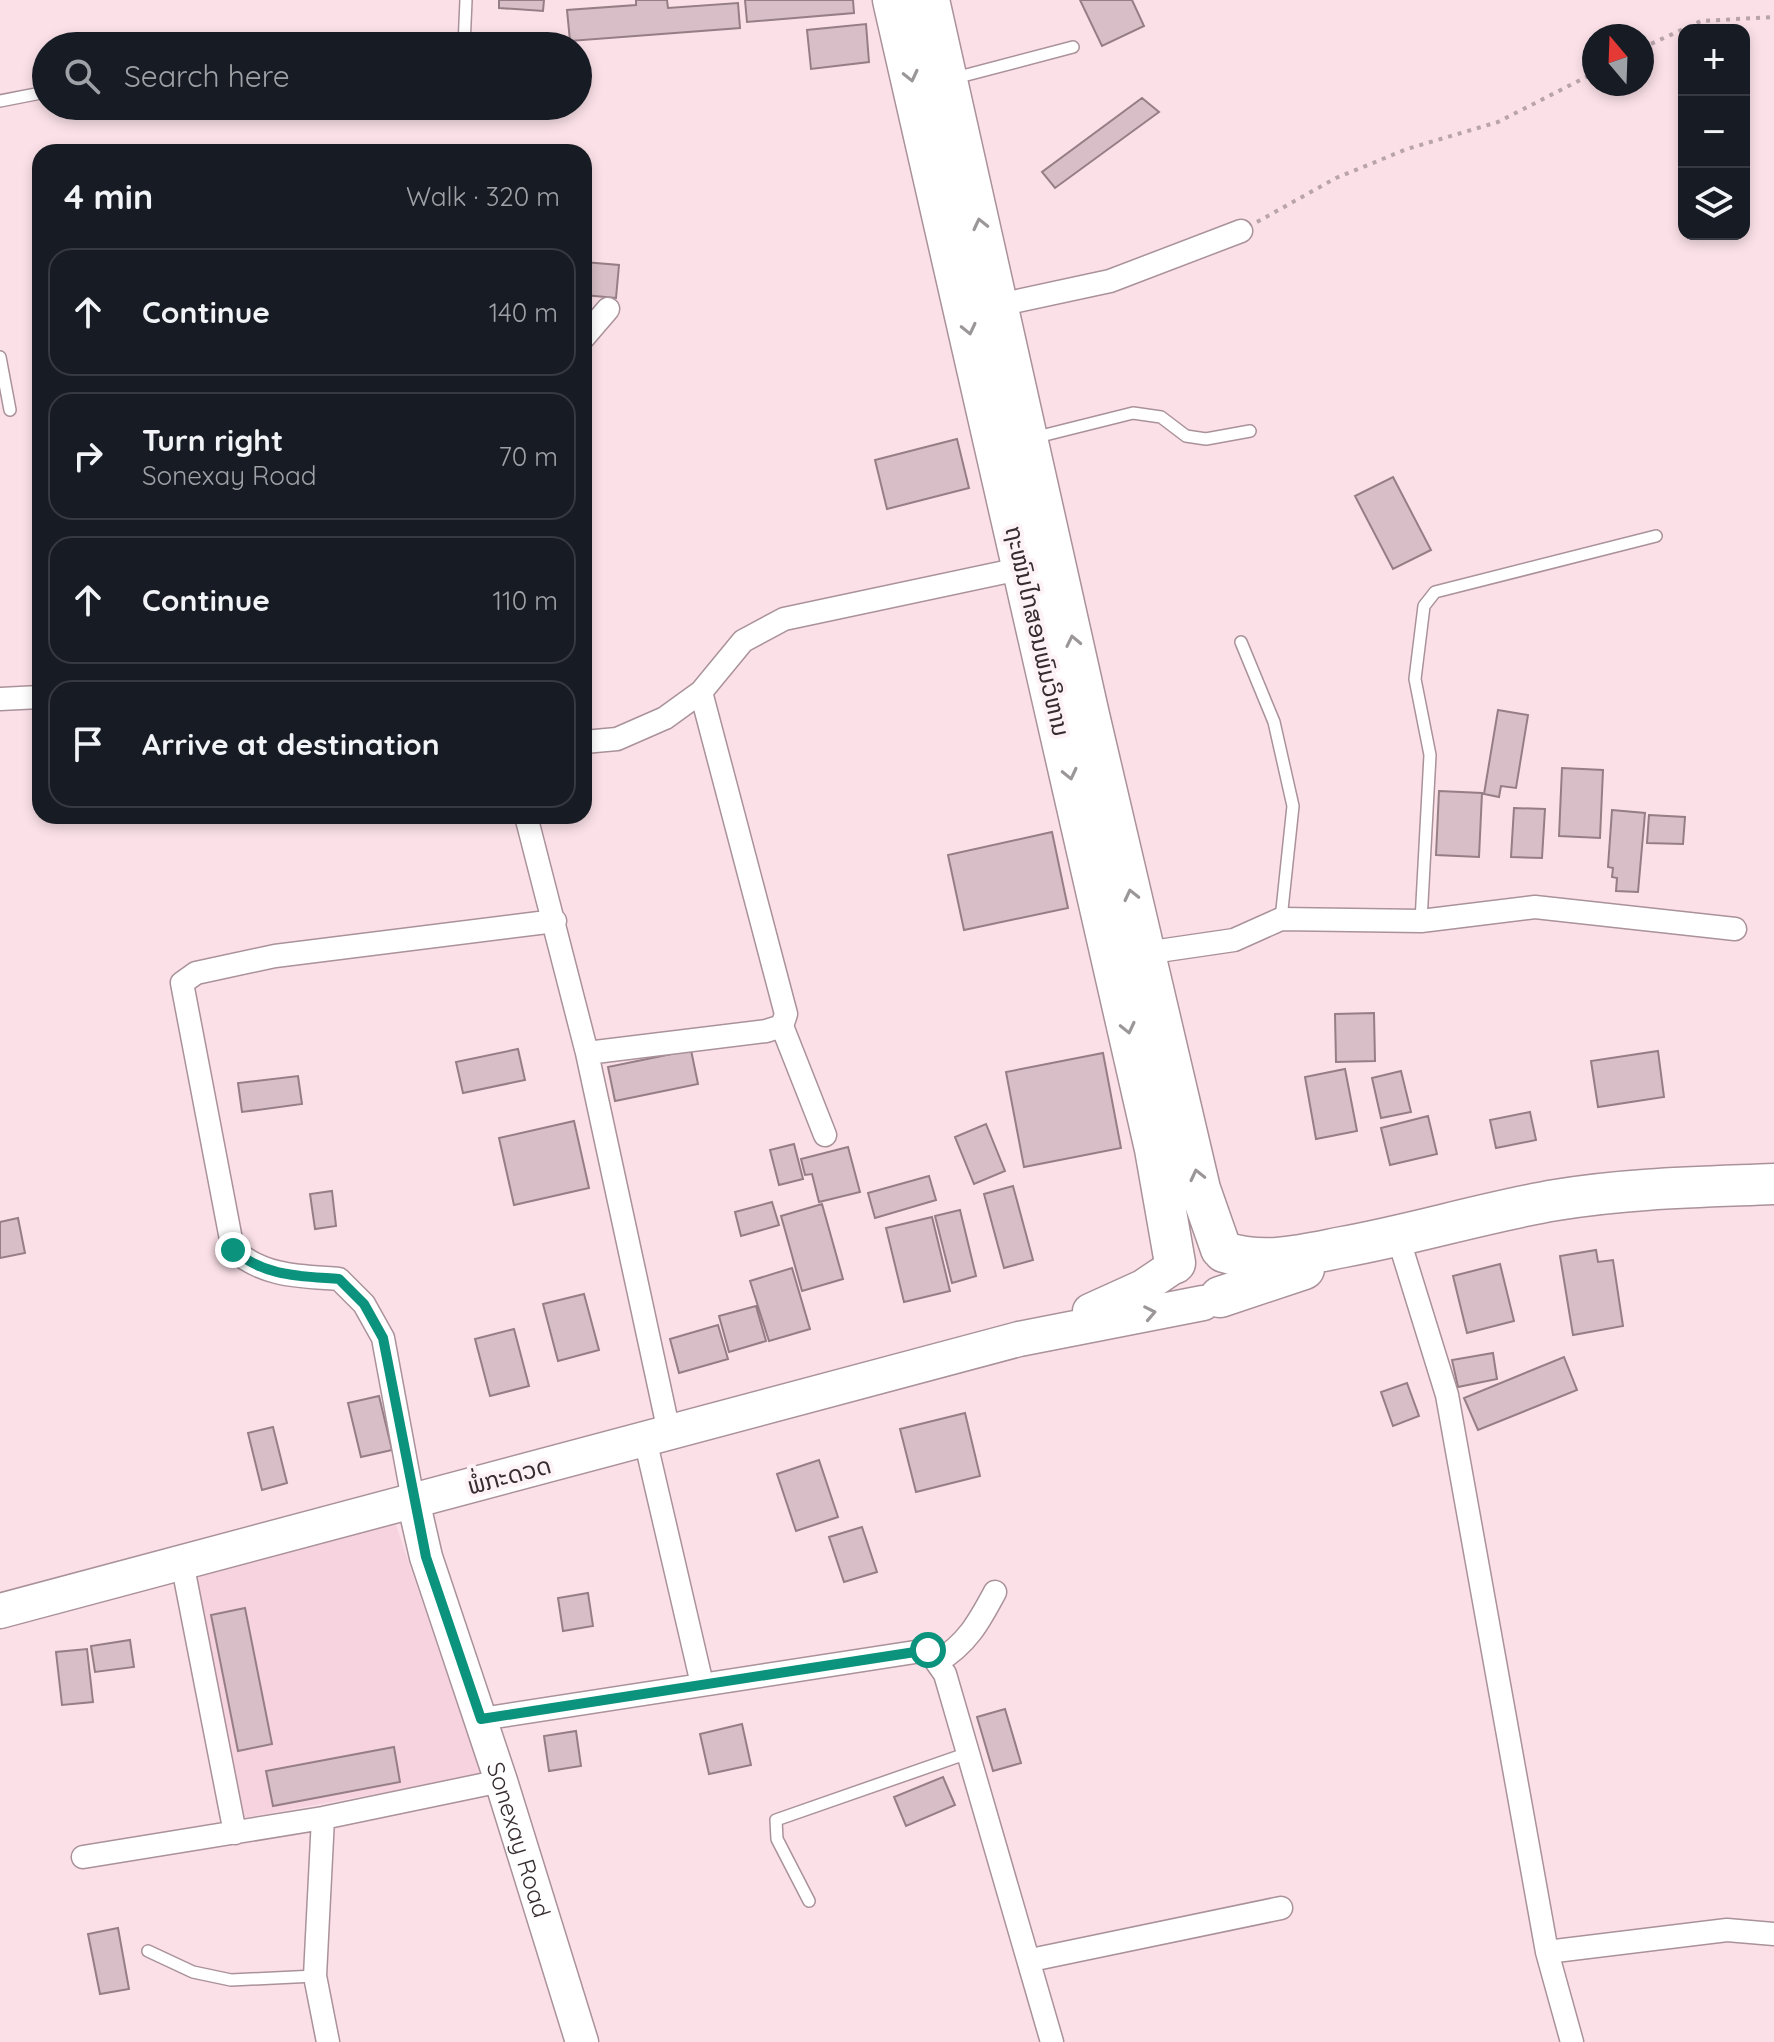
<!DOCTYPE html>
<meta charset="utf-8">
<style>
body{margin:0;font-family:Quicksand,"Noto Sans Lao",sans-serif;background:#242831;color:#f1f3f6}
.controls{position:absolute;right:24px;top:24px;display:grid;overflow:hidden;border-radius:16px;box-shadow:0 4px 12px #0003}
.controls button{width:72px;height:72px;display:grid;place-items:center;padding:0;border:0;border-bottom:2px solid #363941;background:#171b24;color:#f1f3f6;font:40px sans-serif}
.compass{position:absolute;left:1582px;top:24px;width:72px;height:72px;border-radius:50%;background:#171b24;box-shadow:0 4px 12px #0003;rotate:341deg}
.stop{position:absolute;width:24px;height:24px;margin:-18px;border:6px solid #0b937d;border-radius:50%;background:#fff}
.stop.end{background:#0b937d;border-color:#fff;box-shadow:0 2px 8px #0008}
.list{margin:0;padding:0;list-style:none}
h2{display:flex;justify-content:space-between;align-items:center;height:104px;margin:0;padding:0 32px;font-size:34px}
h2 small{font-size:26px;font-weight:400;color:#9ea1a6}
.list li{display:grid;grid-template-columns:52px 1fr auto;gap:24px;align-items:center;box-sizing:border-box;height:128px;margin:0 16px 16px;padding:0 16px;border:2px solid #363941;border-radius:24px}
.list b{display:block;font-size:30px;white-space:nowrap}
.list p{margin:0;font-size:26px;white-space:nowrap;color:#9ea1a6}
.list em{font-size:26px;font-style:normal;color:#9ea1a6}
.icon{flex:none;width:44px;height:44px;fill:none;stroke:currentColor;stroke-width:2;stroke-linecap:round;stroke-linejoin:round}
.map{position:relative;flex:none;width:1774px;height:2042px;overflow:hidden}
.search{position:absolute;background:#171b24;box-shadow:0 4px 12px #0003;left:32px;top:32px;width:560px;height:88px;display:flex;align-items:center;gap:20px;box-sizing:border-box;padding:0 28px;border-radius:44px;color:#9ea1a6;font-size:30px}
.panel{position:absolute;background:#171b24;box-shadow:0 4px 12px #0003;left:32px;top:144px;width:560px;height:680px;border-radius:24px}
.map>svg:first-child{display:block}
.built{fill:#f6d3de}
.building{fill:#d8bfc7;stroke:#967e86;stroke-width:2}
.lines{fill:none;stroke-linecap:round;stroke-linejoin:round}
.lane-casing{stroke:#aa929a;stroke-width:14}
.street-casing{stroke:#aa929a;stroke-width:25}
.secondary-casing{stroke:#aa929a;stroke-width:35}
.primary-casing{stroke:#aa929a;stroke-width:37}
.highway-casing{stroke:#aa929a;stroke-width:43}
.path{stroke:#b9a4ab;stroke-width:4;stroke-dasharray:4 6;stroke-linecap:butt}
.lane{stroke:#fff;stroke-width:11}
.street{stroke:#fff;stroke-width:22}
.secondary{stroke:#fff;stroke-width:32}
.primary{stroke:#fff;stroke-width:34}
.highway{stroke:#fff;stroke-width:40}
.oneway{stroke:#9b9698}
.route{stroke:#0b937d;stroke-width:10}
.labels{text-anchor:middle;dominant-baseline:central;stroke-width:8;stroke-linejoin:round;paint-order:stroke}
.street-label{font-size:24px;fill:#372d31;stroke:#fdf2f5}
</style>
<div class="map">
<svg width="1774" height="2042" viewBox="0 0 1774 2042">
<rect width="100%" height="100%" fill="#fbe0e8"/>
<path class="built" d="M395,1522L481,1775L243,1818L196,1573Z"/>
<path class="building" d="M499,0H544L543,11L499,8Z
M636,0H667L668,8L738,3L740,28L570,41L567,10L636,5Z
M745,0H853L854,13L747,22Z
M1080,0H1132L1144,26L1102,46Z
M866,24L869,62L811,69L807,30Z
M1142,98L1159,112L1055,188L1042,172Z
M584,262L619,265L616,298L584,295Z
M957,439L969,488L887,509L875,460Z
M1393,477L1431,550L1393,569L1355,496Z
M1498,710L1528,715L1516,788L1501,786L1499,797L1484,794Z
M1562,768L1603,770L1600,838L1559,836Z
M1439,791L1482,793L1479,857L1436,855Z
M1514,808L1545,809L1542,858L1511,857Z
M1612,810L1645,813L1638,892L1616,891L1617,878L1612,877L1613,868L1608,867Z
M1649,815L1685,817L1683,844L1647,843Z
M1052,832L1068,908L964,930L948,855Z
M1374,1013L1375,1061L1336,1062L1335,1014Z
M518,1049L525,1080L463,1093L456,1062Z
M691,1050L698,1084L615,1101L608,1067Z
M1658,1051L1664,1097L1598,1107L1591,1061Z
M1103,1053L1121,1148L1024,1167L1006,1072Z
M1345,1069L1357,1131L1316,1139L1305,1077Z
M1401,1071L1411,1112L1381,1118L1372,1078Z
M298,1076L302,1104L242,1112L238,1083Z
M1530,1112L1536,1140L1496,1148L1490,1120Z
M1428,1116L1437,1154L1390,1165L1381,1128Z
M574,1121L589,1188L514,1205L499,1138Z
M986,1124L1005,1171L974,1184L955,1137Z
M794,1144L803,1179L779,1185L770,1150Z
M848,1147L860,1192L819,1202L812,1174L805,1175L801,1159Z
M929,1176L936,1200L875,1218L868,1193Z
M1013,1186L1033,1260L1004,1268L984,1194Z
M332,1191L336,1226L315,1229L310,1194Z
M772,1202L779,1225L741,1236L735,1212Z
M822,1204L843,1279L802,1291L781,1216Z
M960,1210L976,1276L952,1283L935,1216Z
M932,1217L950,1291L904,1302L886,1228Z
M18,1218L25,1253L0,1258V1222Z
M1596,1250L1598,1262L1613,1260L1623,1326L1573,1335L1560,1256Z
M1500,1264L1514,1321L1467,1333L1453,1276Z
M792,1268L810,1329L769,1341L750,1281Z
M584,1294L599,1350L558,1361L543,1304Z
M756,1306L766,1341L729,1352L719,1316Z
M718,1325L728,1359L679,1373L670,1339Z
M514,1329L529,1386L490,1396L475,1339Z
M1493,1353L1497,1379L1458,1387L1452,1360Z
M1564,1357L1577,1390L1478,1430L1464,1398Z
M1407,1383L1419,1416L1393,1426L1381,1392Z
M379,1396L392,1450L361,1457L348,1403Z
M965,1413L980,1476L916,1492L900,1429Z
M273,1427L287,1483L262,1490L248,1433Z
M819,1460L838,1517L796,1531L777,1474Z
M862,1527L877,1572L844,1582L829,1537Z
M588,1593L593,1626L563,1631L558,1598Z
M245,1608L272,1744L238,1751L211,1615Z
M130,1640L134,1667L95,1672L91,1646Z
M87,1649L93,1702L62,1705L56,1652Z
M1005,1709L1021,1763L993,1771L977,1717Z
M742,1724L751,1765L709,1774L700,1734Z
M576,1731L581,1766L549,1771L544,1736Z
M394,1747L400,1782L273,1806L266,1771Z
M943,1777L955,1805L906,1826L894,1797Z
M118,1928L129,1989L100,1994L88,1934Z"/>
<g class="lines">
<g class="lane-casing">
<path id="lane" d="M464,46L466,0
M955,78L1073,47
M0,101L46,92
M0,357L10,410
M1033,438L1133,413L1161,417L1186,436L1206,439L1250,431
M1241,642L1274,722L1293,806L1281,919
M1421,921L1430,755L1415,679L1424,606L1435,592L1656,536
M809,1901L777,1839L776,1820L968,1753
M148,1951L193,1972L231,1980L315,1976"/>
</g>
<g class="street-casing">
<path id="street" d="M999,305L1110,281L1241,231
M584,337L608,309
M0,699L40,697
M584,742L617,739L665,718L701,692L743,641L784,619L1024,568
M526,816L587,1053L669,1432
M1145,953L1234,940L1281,919L1421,921L1535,907L1735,929
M782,1026L825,1135
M587,1053L766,1031L782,1026L786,1014L701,692
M1398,1237L1447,1395L1547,1952L1572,2042
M645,1439L702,1684
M413,1500L383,1338L364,1304L339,1279C299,1276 266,1277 233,1250L182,983L196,973L275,956L555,921
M182,1562L235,1833
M937,1662C967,1644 979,1622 995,1592
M481,1719L928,1650L945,1674L1052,2042
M323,1818L315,1976L328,2042
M83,1857L323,1818L501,1781
M1547,1952L1727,1930L1774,1934
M1031,1960L1281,1908"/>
</g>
<g class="secondary-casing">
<g id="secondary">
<path id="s1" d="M413,1500L426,1557L501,1781L582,2042"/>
</g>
</g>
<g class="primary-casing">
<path id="primary" d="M1090,1311L1143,1287L1174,1266
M0,1611L1019,1339L1203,1303"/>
</g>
<g class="highway-casing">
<path id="highway" d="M893,0L1155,1149L1175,1263
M929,0L1089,715L1200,1189L1221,1249
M1224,1252C1265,1265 1302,1255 1343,1247C1415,1234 1485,1212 1556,1200C1628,1188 1701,1187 1774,1184
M1220,1297L1304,1269"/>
</g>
<path class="path" d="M1642,48L1701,21L1774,17
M1257,222L1336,178L1407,149L1498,122L1594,73"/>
<use href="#lane" class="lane"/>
<use href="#street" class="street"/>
<use href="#secondary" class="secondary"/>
<use href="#primary" class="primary"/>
<use href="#highway" class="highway"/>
</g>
<defs><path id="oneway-chevron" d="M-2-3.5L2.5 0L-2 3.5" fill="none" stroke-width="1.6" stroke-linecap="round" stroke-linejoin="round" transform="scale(2)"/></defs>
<g class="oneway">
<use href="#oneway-chevron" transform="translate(911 76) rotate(77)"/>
<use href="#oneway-chevron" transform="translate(980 224) rotate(-103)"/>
<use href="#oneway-chevron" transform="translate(969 329) rotate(77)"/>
<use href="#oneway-chevron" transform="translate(1073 641) rotate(-102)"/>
<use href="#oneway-chevron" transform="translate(1070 774) rotate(77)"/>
<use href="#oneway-chevron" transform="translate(1131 895) rotate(-103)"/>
<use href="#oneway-chevron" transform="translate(1128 1028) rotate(77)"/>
<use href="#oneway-chevron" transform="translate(1197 1175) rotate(-103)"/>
<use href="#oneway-chevron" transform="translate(1150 1313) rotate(-11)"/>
</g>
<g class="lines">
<path class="route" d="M233,1250C266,1277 299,1276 339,1279L364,1304L383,1338L426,1557L481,1719L928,1650"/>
</g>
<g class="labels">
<g class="street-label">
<text transform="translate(1038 631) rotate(77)">ຖະໜົນໄກສອນພົມວິຫານ</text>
<text transform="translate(509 1475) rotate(-15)">ພໍ່ກະດວດ</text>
<text stroke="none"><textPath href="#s1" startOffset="356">Sonexay Road</textPath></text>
</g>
</g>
</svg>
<div class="controls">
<button>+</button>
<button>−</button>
<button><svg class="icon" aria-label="layers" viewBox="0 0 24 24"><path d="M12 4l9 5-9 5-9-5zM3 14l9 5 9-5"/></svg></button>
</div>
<svg class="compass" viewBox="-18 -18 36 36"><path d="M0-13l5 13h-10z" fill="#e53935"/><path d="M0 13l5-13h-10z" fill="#9ea1a6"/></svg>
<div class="stop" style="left:928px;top:1650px"></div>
<div class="stop end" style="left:233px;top:1250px"></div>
<div class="search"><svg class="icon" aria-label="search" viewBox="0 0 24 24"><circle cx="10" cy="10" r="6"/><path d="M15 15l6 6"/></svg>Search here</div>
<section class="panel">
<h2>4 min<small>Walk · 320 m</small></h2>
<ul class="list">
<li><svg class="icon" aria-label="ahead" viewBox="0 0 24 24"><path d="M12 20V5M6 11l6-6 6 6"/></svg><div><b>Continue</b></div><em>140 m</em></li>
<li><svg class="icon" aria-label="right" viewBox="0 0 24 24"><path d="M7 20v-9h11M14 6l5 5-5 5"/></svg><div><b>Turn right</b><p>Sonexay Road</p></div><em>70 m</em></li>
<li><svg class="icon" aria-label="ahead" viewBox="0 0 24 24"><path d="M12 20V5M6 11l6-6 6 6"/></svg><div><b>Continue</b></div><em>110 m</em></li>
<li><svg class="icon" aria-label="arrive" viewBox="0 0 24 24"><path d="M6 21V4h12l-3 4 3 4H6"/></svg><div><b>Arrive at destination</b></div></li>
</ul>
</section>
</div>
